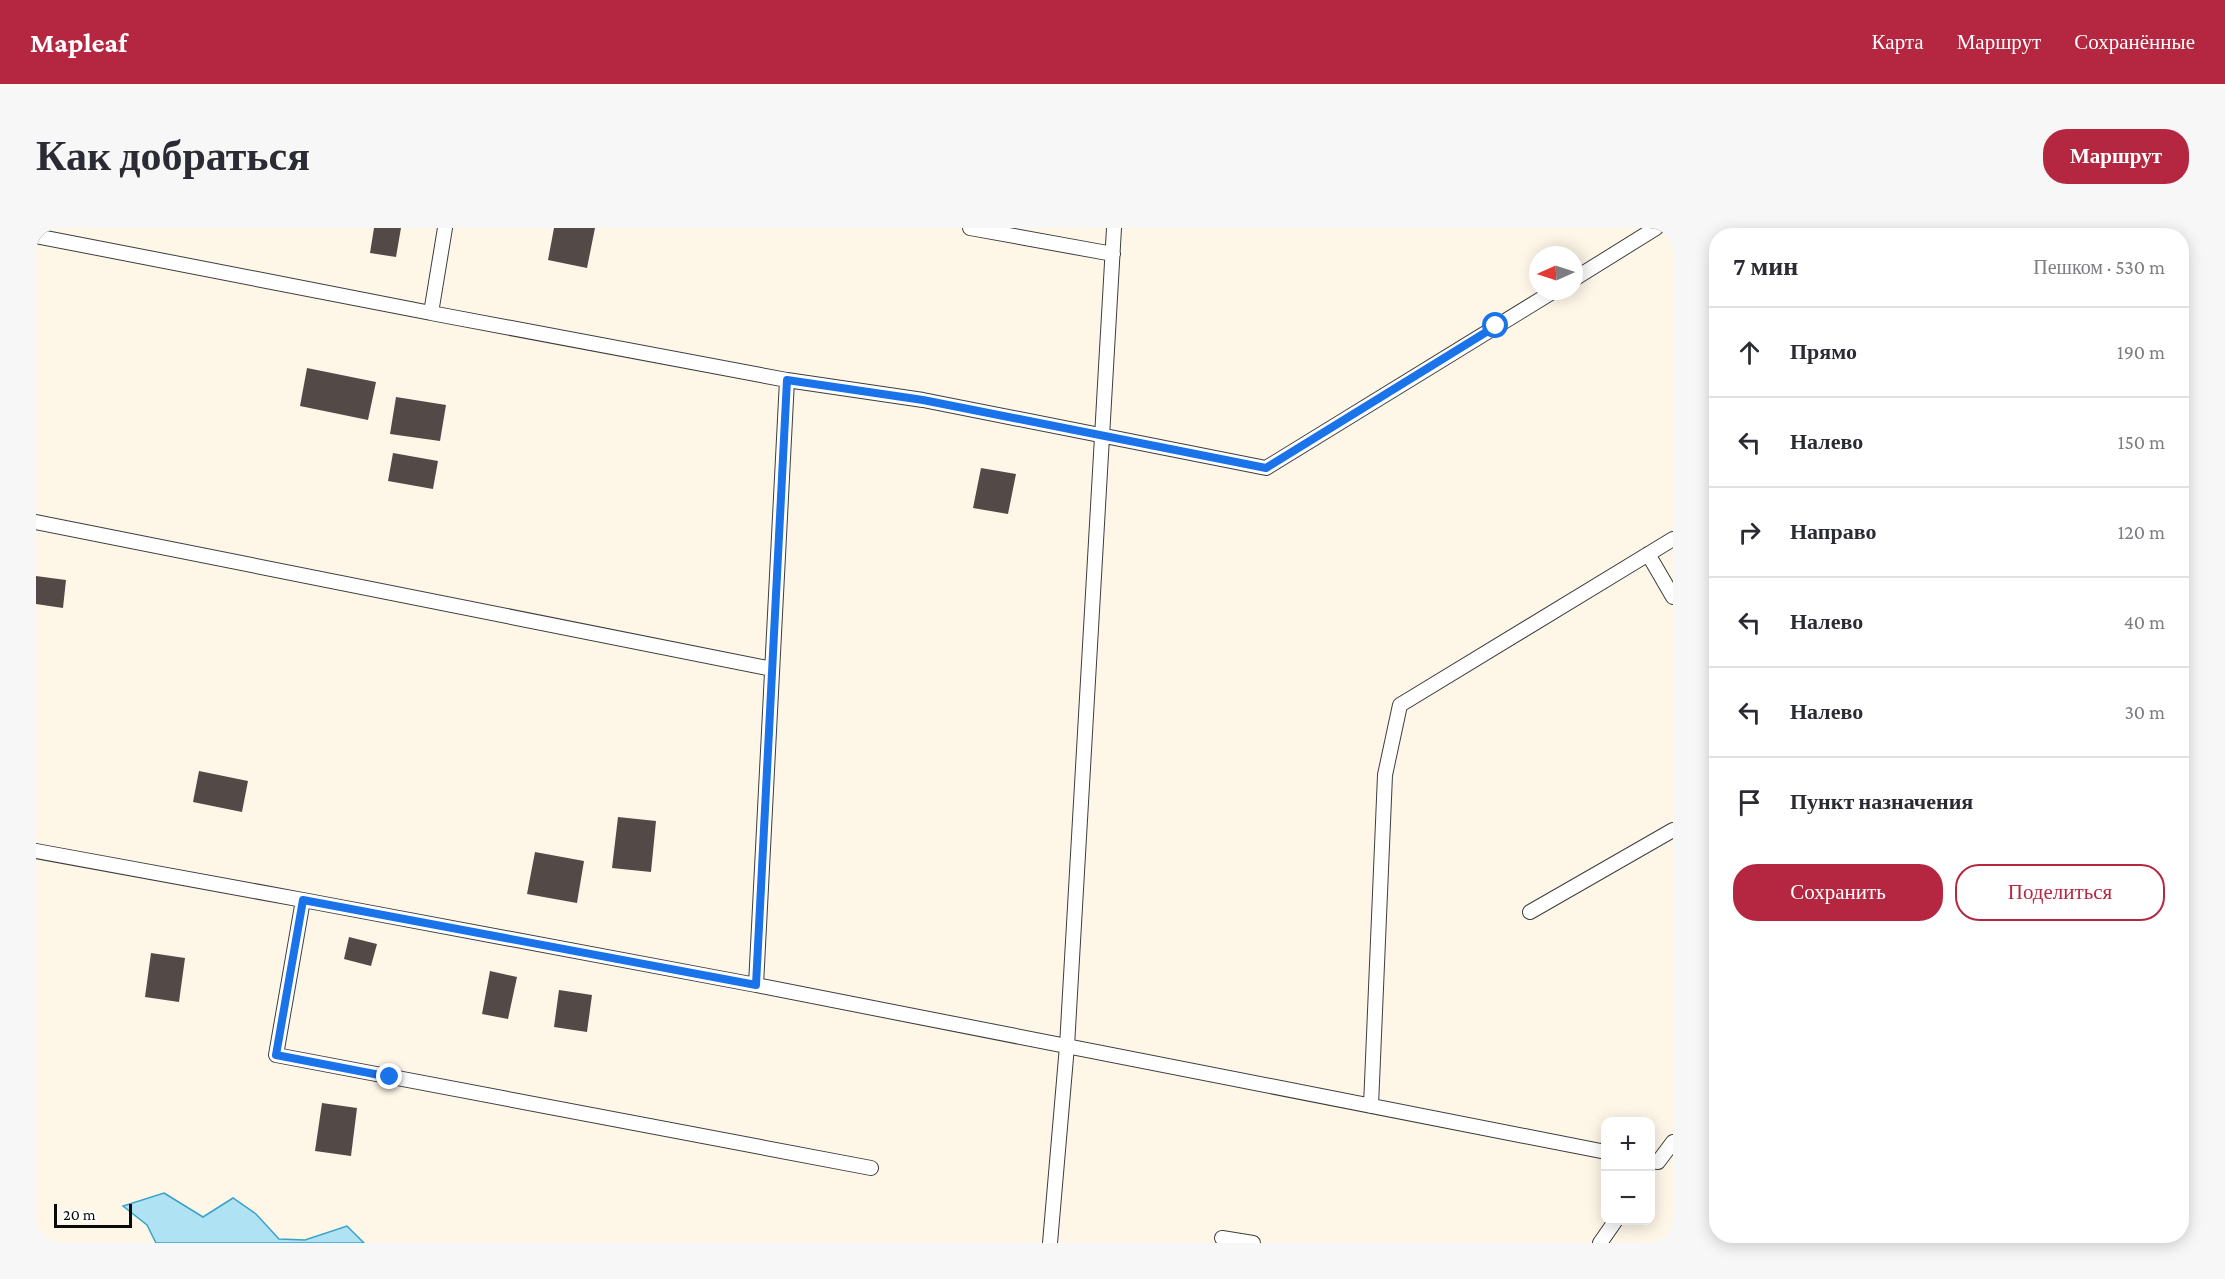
<!DOCTYPE html>
<html lang="ru">
<meta charset="utf-8">
<style>
body{margin:0;font-family:"Crimson Pro",serif;background:#f7f7f7;color:#2b2b33}
.controls{position:absolute;right:18px;bottom:18px;display:grid;overflow:hidden;border-radius:12px;box-shadow:0 3px 15px #0003}
.controls button{width:54px;height:54px;display:grid;place-items:center;padding:0;border:0;border-bottom:2px solid #e1e1e2;background:#fff;color:#2b2b33;font:30px sans-serif}
.compass{position:absolute;left:1493px;top:18px;width:54px;height:54px;border-radius:50%;background:#fff;box-shadow:0 3px 15px #0003;rotate:267deg}
.scale{position:absolute;left:18px;bottom:15px;width:78px;box-sizing:border-box;padding-left:6px;border:3px solid #0a0a0a;border-top:0;font-size:16px;line-height:21px;white-space:nowrap;color:#0a0a0a;-webkit-text-stroke:4px #fff;paint-order:stroke}
.stop{position:absolute;width:18px;height:18px;margin:-14px;border:4px solid #1a73e8;border-radius:50%;background:#fff}
.stop.end{background:#1a73e8;border-color:#fff;box-shadow:0 2px 6px #0008}
.list{margin:0;padding:0;list-style:none}
h2{display:flex;justify-content:space-between;align-items:center;height:78px;margin:0;padding:0 24px;font-size:26px}
h2 small{font-size:20px;font-weight:400;color:#7c7c81}
.list li{display:grid;grid-template-columns:39px 1fr auto;gap:18px;align-items:center;box-sizing:border-box;height:90px;padding:0 24px;border-top:2px solid #e1e1e2}
.list b{display:block;font-size:22px;white-space:nowrap}
.list em{font-size:20px;font-style:normal;color:#7c7c81}
.actions{display:flex;gap:12px;padding:18px 24px}
.actions a{flex:1;padding:14px 0;border:2px solid #b52740;border-radius:24px;text-align:center;font-size:21px;color:#b52740}
.actions .main{background:#b52740;color:#fff}
.icon{flex:none;width:33px;height:33px;fill:none;stroke:currentColor;stroke-width:2;stroke-linecap:round;stroke-linejoin:round}
.map{position:relative;flex:none;width:1637px;height:1015px;overflow:hidden;border-radius:24px}
header{display:flex;align-items:center;gap:36px;box-sizing:border-box;height:84px;padding:0 30px;background:#b52740;color:#fff}
header strong{font-size:28px}
nav{display:flex;gap:33px;margin-inline-start:auto;font-size:21px}
.intro{display:flex;align-items:center;justify-content:space-between;box-sizing:border-box;height:144px;padding:0 36px}
h1{margin:0;font-size:42px}
.button{padding:15px 27px;border-radius:24px;background:#b52740;color:#fff;font-size:21px;font-weight:700}
main{display:flex;gap:36px;padding:0 36px}
aside{flex:1;background:#fff;border-radius:24px;box-shadow:0 3px 15px #0003}
.map>svg:first-child{display:block}
.water{fill:#afe3f4;stroke:#38a2c9;stroke-width:1.5}
.building{fill:#534a47}
.lines{fill:none;stroke-linecap:round;stroke-linejoin:round}
.lane-casing{stroke:#3d3d3d;stroke-width:16}
.lane{stroke:#fff;stroke-width:14}
.route{stroke:#1a73e8;stroke-width:8}
</style>
<header>
<strong>Mapleaf</strong>
<nav><a>Карта</a><a>Маршрут</a><a>Сохранённые</a></nav>
</header>
<div class="intro"><h1>Как добраться</h1><a class="button">Маршрут</a></div>
<main>
<div class="map">
<svg width="1637" height="1015" viewBox="0 0 1637 1015">
<rect width="100%" height="100%" fill="#fef7e8"/>
<path class="water" d="M128,965L167,989L197,970L220,986L243,1011L269,1012L311,998L328,1015H120L111,997L87,978Z"/>
<path class="building" d="M338,0H365L360,29L334,25Z
M518,0H559L551,40L512,32Z
M271,140L340,154L332,192L264,178Z
M360,169L410,177L404,213L354,206Z
M357,225L402,233L397,261L352,253Z
M945,240L980,246L972,286L937,280Z
M0,348L30,352L27,380L0,376Z
M163,543L212,553L206,584L157,574Z
M582,589L620,593L615,644L576,640Z
M499,624L548,633L541,675L491,666Z
M313,709L341,716L335,738L308,731Z
M115,725L149,730L143,774L109,769Z
M454,743L481,749L472,791L446,786Z
M523,762L556,767L551,804L518,799Z
M286,875L321,880L315,928L279,923Z"/>
<g class="lines">
<g class="lane-casing">
<path id="lane" d="M409,0L395,85L751,152L887,172L1230,240L1518,63
M934,0L1077,26
M0,8L395,85
M1538,51L1620,0
M751,152L720,757L267,672L240,827L835,940
M0,294L736,441
M1612,326L1637,369
M0,623L267,672
M1494,684L1637,602
M720,757L1570,924
M1335,878L1349,547L1364,477L1637,311
M1614,933L1622,934L1637,914
M1186,1010L1217,1015
M1014,1015L1031,818L1078,0
M1564,1015L1580,992"/>
</g>
<use href="#lane" class="lane"/>
</g>
<g class="lines">
<path class="route" d="M354,849L240,827L267,672L720,757L751,152L887,172L1230,240L1460,98"/>
</g>
</svg>
<div class="controls">
<button>+</button>
<button>−</button>
</div>
<svg class="compass" viewBox="-18 -18 36 36"><path d="M0-13l5 13h-10z" fill="#e53935"/><path d="M0 13l5-13h-10z" fill="#7c7c81"/></svg>
<div class="scale">20 m</div>
<div class="stop" style="left:1460px;top:98px"></div>
<div class="stop end" style="left:354px;top:849px"></div>
</div>
<aside>
<h2>7 мин<small>Пешком · 530 m</small></h2>
<ul class="list">
<li><svg class="icon" aria-label="ahead" viewBox="0 0 24 24"><path d="M12 20V5M6 11l6-6 6 6"/></svg><div><b>Прямо</b></div><em>190 m</em></li>
<li><svg class="icon" aria-label="left" viewBox="0 0 24 24"><path d="M17 20v-9H6M10 6l-5 5 5 5"/></svg><div><b>Налево</b></div><em>150 m</em></li>
<li><svg class="icon" aria-label="right" viewBox="0 0 24 24"><path d="M7 20v-9h11M14 6l5 5-5 5"/></svg><div><b>Направо</b></div><em>120 m</em></li>
<li><svg class="icon" aria-label="left" viewBox="0 0 24 24"><path d="M17 20v-9H6M10 6l-5 5 5 5"/></svg><div><b>Налево</b></div><em>40 m</em></li>
<li><svg class="icon" aria-label="left" viewBox="0 0 24 24"><path d="M17 20v-9H6M10 6l-5 5 5 5"/></svg><div><b>Налево</b></div><em>30 m</em></li>
<li><svg class="icon" aria-label="arrive" viewBox="0 0 24 24"><path d="M6 21V4h12l-3 4 3 4H6"/></svg><div><b>Пункт назначения</b></div></li>
</ul>
<div class="actions"><a class="main">Сохранить</a><a>Поделиться</a></div>
</aside>
</main>
